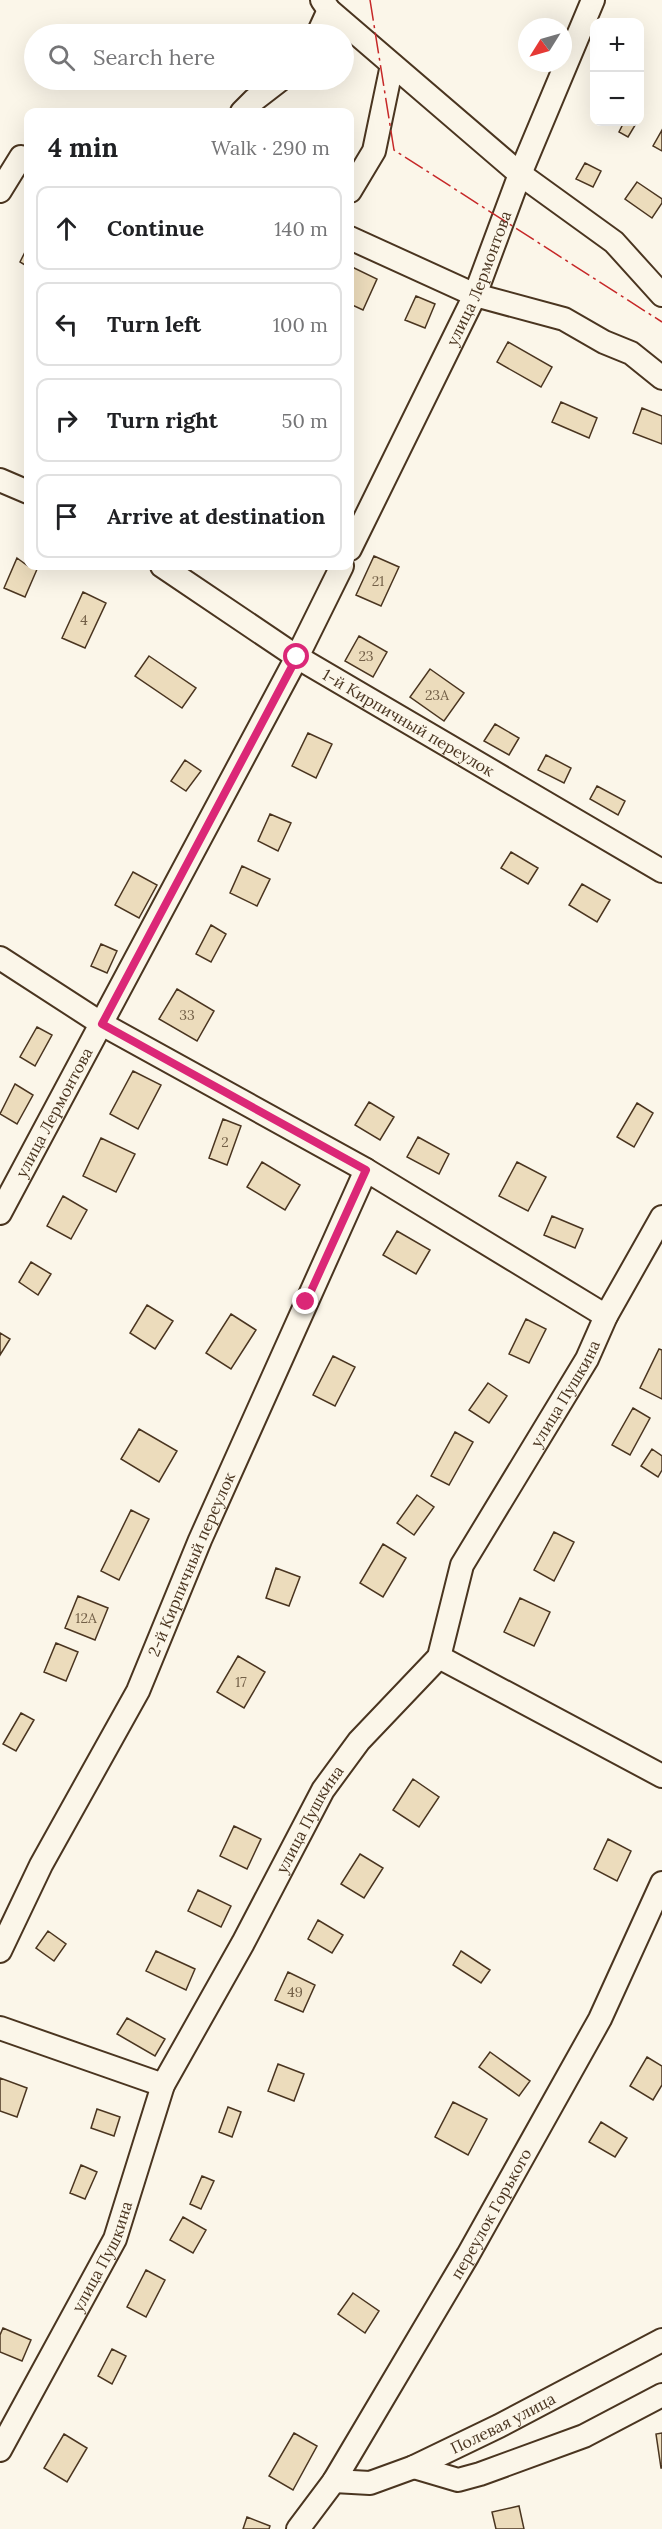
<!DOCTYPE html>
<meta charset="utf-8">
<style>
body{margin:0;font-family:Lora,serif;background:#f2f2f2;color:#202124}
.controls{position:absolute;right:18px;top:18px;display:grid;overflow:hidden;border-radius:12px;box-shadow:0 6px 24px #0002}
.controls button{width:54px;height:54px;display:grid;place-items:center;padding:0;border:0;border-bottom:2px solid #e0e0e0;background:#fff;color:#202124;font:30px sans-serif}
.compass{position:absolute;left:518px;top:18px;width:54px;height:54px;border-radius:50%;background:#fff;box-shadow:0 6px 24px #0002;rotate:233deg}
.stop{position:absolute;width:18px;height:18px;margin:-14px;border:4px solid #db2777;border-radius:50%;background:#fff}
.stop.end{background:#db2777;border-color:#fff;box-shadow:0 2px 6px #0008}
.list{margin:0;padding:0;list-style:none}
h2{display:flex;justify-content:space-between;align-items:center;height:78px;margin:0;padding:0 24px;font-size:26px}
h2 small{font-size:20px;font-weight:400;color:#757577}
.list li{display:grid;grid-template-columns:39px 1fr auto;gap:18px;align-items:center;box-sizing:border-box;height:84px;margin:0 12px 12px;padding:0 12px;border:2px solid #e0e0e0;border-radius:12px}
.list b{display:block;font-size:22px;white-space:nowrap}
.list em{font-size:20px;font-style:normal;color:#757577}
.icon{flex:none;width:33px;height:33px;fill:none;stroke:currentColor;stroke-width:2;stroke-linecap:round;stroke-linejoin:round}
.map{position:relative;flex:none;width:662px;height:2529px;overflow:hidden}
.search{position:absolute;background:#fff;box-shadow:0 6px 24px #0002;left:24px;top:24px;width:330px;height:66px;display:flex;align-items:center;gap:15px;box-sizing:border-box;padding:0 21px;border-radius:33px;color:#757577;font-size:22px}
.panel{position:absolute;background:#fff;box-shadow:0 6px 24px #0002;left:24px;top:108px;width:330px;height:462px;border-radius:12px}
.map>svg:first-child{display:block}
.building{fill:#ecdcbc;stroke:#4a3520;stroke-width:1.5}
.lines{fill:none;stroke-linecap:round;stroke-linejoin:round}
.minor-casing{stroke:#4a3520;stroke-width:26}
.minor{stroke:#fbf6e9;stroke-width:22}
.power{stroke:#c62828;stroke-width:1.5;stroke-dasharray:21 4.5 3 4.5;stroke-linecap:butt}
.route{stroke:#db2777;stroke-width:8}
.labels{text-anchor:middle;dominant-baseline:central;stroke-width:4.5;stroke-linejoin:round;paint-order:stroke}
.number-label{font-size:14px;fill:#725f47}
.street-label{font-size:16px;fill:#4a3520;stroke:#fbf6e9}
</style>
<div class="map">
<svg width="662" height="2529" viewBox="0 0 662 2529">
<rect width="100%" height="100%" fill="#fbf6e9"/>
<path class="building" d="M624,122H637L628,137L619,132Z
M662,130V151L653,146Z
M585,163L601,171L593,187L576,179Z
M637,182L662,199V203L652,218L625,199Z
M28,246V267L20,262Z
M350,266L377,279L363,310L350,304Z
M416,296L435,304L425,328L405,320Z
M508,342L552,367L541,387L497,362Z
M561,402L597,418L589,438L552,422Z
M642,408L662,416V444L633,433Z
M374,556L399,567L381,606L356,595Z
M17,558L28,566L38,567L25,597L4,588Z
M83,592L106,603L85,648L62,638Z
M359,636L387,652L373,677L345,661Z
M149,656L196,688L182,708L135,676Z
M430,669L464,693L444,721L410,697Z
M495,724L519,738L509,755L484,741Z
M308,733L332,744L316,778L292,766Z
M546,755L571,768L564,783L538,770Z
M185,760L201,771L186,791L171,781Z
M597,786L625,801L618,815L590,799Z
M270,814L291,823L278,851L258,841Z
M511,852L538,868L528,884L501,868Z
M242,866L270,879L257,906L230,893Z
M133,872L157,885L139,918L115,905Z
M582,884L610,900L597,922L569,905Z
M211,925L226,934L211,962L196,954Z
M101,944L117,951L107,973L91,966Z
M177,989L214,1011L197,1041L159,1019Z
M37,1027L52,1035L35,1066L20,1057Z
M133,1071L161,1085L138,1129L110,1114Z
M15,1084L33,1095L17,1124L0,1114Z
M369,1102L394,1117L380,1140L355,1125Z
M637,1103L653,1113L634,1147L617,1137Z
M223,1119L241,1126L227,1165L209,1158Z
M418,1137L449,1154L439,1174L407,1157Z
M101,1138L135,1154L116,1192L83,1176Z
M262,1162L300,1185L285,1210L247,1187Z
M517,1162L546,1177L528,1211L499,1196Z
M63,1196L87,1210L71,1239L47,1226Z
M552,1216L583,1229L575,1248L544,1235Z
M397,1231L430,1250L416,1274L383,1255Z
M31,1262L51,1274L38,1295L19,1282Z
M147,1305L173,1321L155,1349L130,1333Z
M231,1314L256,1330L231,1369L206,1353Z
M526,1319L546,1329L529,1363L509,1354Z
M0,1333L10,1339L0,1355Z
M659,1349L662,1350V1399L640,1388Z
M333,1356L355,1367L335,1406L313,1395Z
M488,1383L507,1396L489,1423L469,1410Z
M633,1408L650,1418L630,1455L612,1445Z
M139,1429L177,1451L159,1482L121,1459Z
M455,1432L473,1442L449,1485L431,1476Z
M652,1449L662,1456V1470L658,1477L641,1466Z
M417,1495L434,1507L414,1535L397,1523Z
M131,1510L149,1519L119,1580L101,1571Z
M554,1532L574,1542L554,1581L534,1570Z
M383,1544L406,1558L383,1597L360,1583Z
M276,1568L300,1577L289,1606L266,1598Z
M78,1596L108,1608L95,1640L65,1628Z
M520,1598L550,1612L534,1646L504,1632Z
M56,1643L78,1652L66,1681L44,1672Z
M238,1656L265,1672L244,1708L217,1692Z
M21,1713L34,1720L16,1751L3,1744Z
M413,1779L439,1797L419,1827L393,1810Z
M234,1826L261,1839L247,1869L220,1856Z
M608,1839L631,1851L617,1881L594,1869Z
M360,1854L383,1868L364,1898L341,1884Z
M198,1890L231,1906L221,1927L188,1911Z
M318,1920L343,1935L332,1953L308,1939Z
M48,1931L66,1944L54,1961L36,1948Z
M156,1951L195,1969L186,1990L146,1971Z
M461,1951L490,1970L481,1983L453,1965Z
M288,1972L315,1985L303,2012L275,2000Z
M127,2018L165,2039L155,2056L117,2034Z
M490,2052L530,2081L519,2096L479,2067Z
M647,2057L662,2066V2085L653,2100L630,2086Z
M278,2064L304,2074L294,2101L268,2091Z
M0,2078L27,2088L17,2117L0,2111Z
M453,2102L487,2119L468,2155L435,2137Z
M228,2107L241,2112L232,2137L219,2132Z
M97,2109L120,2117L114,2136L91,2128Z
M601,2122L627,2138L615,2157L589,2142Z
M81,2165L97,2172L85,2199L70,2193Z
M202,2176L214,2181L201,2209L190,2204Z
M183,2217L206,2230L193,2253L170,2240Z
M146,2270L165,2280L146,2317L127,2307Z
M353,2293L379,2311L365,2333L338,2314Z
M3,2328L31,2340L22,2361L0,2352V2335Z
M112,2349L126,2356L112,2384L98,2376Z
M294,2433L317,2446L293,2490L269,2476Z
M662,2433V2468H661L656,2434Z
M64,2434L87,2448L67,2482L44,2468Z
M519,2506L524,2529H496L492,2512Z
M247,2517L270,2526L269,2529H243Z"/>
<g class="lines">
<g class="minor-casing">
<g id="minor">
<path d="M322,0L329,10L520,174L614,242L662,295"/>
<path d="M318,34L329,10"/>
<path d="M242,112L254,100L280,80"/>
<path d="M0,191L21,157"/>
<path d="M350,191L374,151L392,65"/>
<path d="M350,238L475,295L564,319L604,342L631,353L662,378"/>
<path d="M0,480L28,492"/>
<path id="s1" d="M350,549L475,295L520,174L593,0"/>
<path id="s2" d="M162,566L297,657L662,871"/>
<path d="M0,958L102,1024L366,1170L606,1316"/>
<path id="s3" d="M0,1213L297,657L342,566"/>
<path d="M439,1657L662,1776"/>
<path id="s4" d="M0,1951L41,1865L138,1691L200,1540L366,1170"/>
<path d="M0,2028L163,2085"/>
<path id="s5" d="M0,2450L115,2239L163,2085L243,1943L323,1790L359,1741L439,1657L462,1565L587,1359L606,1316L662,1217"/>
<path d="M414,2467L458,2480L480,2474L584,2436L662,2395"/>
<path id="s6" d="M334,2481L370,2483L414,2467L499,2426L662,2340"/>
<path id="s7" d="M298,2529L334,2481L468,2255L600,2019L662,1883"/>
</g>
</g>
<use href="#minor" class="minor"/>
<path class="power" d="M370,0L394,150L662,322"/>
</g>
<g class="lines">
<path class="route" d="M297,657L102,1024L366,1170L306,1302"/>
</g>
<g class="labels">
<g class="number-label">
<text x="378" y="581">21</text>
<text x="84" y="620">4</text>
<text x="366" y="656">23</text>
<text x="437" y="695">23А</text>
<text x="187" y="1015">33</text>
<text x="225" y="1142">2</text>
<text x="86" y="1618">12А</text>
<text x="241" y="1682">17</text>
<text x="295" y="1992">49</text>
</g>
<g class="street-label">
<text stroke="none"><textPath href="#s1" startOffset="300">улица Лермонтова</textPath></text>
<text stroke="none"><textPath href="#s2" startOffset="292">1-й Кирпичный переулок</textPath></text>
<text stroke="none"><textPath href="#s3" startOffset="114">улица Лермонтова</textPath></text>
<text stroke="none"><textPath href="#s5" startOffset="1209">улица Пушкина</textPath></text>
<text stroke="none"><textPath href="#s4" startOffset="432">2-й Кирпичный переулок</textPath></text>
<text stroke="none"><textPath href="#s5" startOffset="705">улица Пушкина</textPath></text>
<text stroke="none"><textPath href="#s7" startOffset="370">переулок Горького</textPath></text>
<text stroke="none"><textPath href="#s5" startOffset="219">улица Пушкина</textPath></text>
<text stroke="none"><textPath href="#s6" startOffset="182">Полевая улица</textPath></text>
</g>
</g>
</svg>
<div class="controls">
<button>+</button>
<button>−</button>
</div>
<svg class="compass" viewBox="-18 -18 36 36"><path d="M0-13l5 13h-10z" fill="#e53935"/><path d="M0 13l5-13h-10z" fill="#757577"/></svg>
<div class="stop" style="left:297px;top:657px"></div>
<div class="stop end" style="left:306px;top:1302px"></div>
<div class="search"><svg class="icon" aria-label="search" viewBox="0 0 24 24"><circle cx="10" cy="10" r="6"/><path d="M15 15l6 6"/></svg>Search here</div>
<section class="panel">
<h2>4 min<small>Walk · 290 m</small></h2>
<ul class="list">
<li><svg class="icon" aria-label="ahead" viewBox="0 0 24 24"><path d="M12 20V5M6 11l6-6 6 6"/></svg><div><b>Continue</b></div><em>140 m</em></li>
<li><svg class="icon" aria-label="left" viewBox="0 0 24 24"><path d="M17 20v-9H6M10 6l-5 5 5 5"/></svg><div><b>Turn left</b></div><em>100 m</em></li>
<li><svg class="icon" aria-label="right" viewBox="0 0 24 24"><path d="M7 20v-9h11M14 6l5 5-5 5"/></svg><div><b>Turn right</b></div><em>50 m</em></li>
<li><svg class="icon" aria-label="arrive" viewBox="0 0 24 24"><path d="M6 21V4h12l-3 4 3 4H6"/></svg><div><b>Arrive at destination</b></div></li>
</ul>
</section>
</div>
